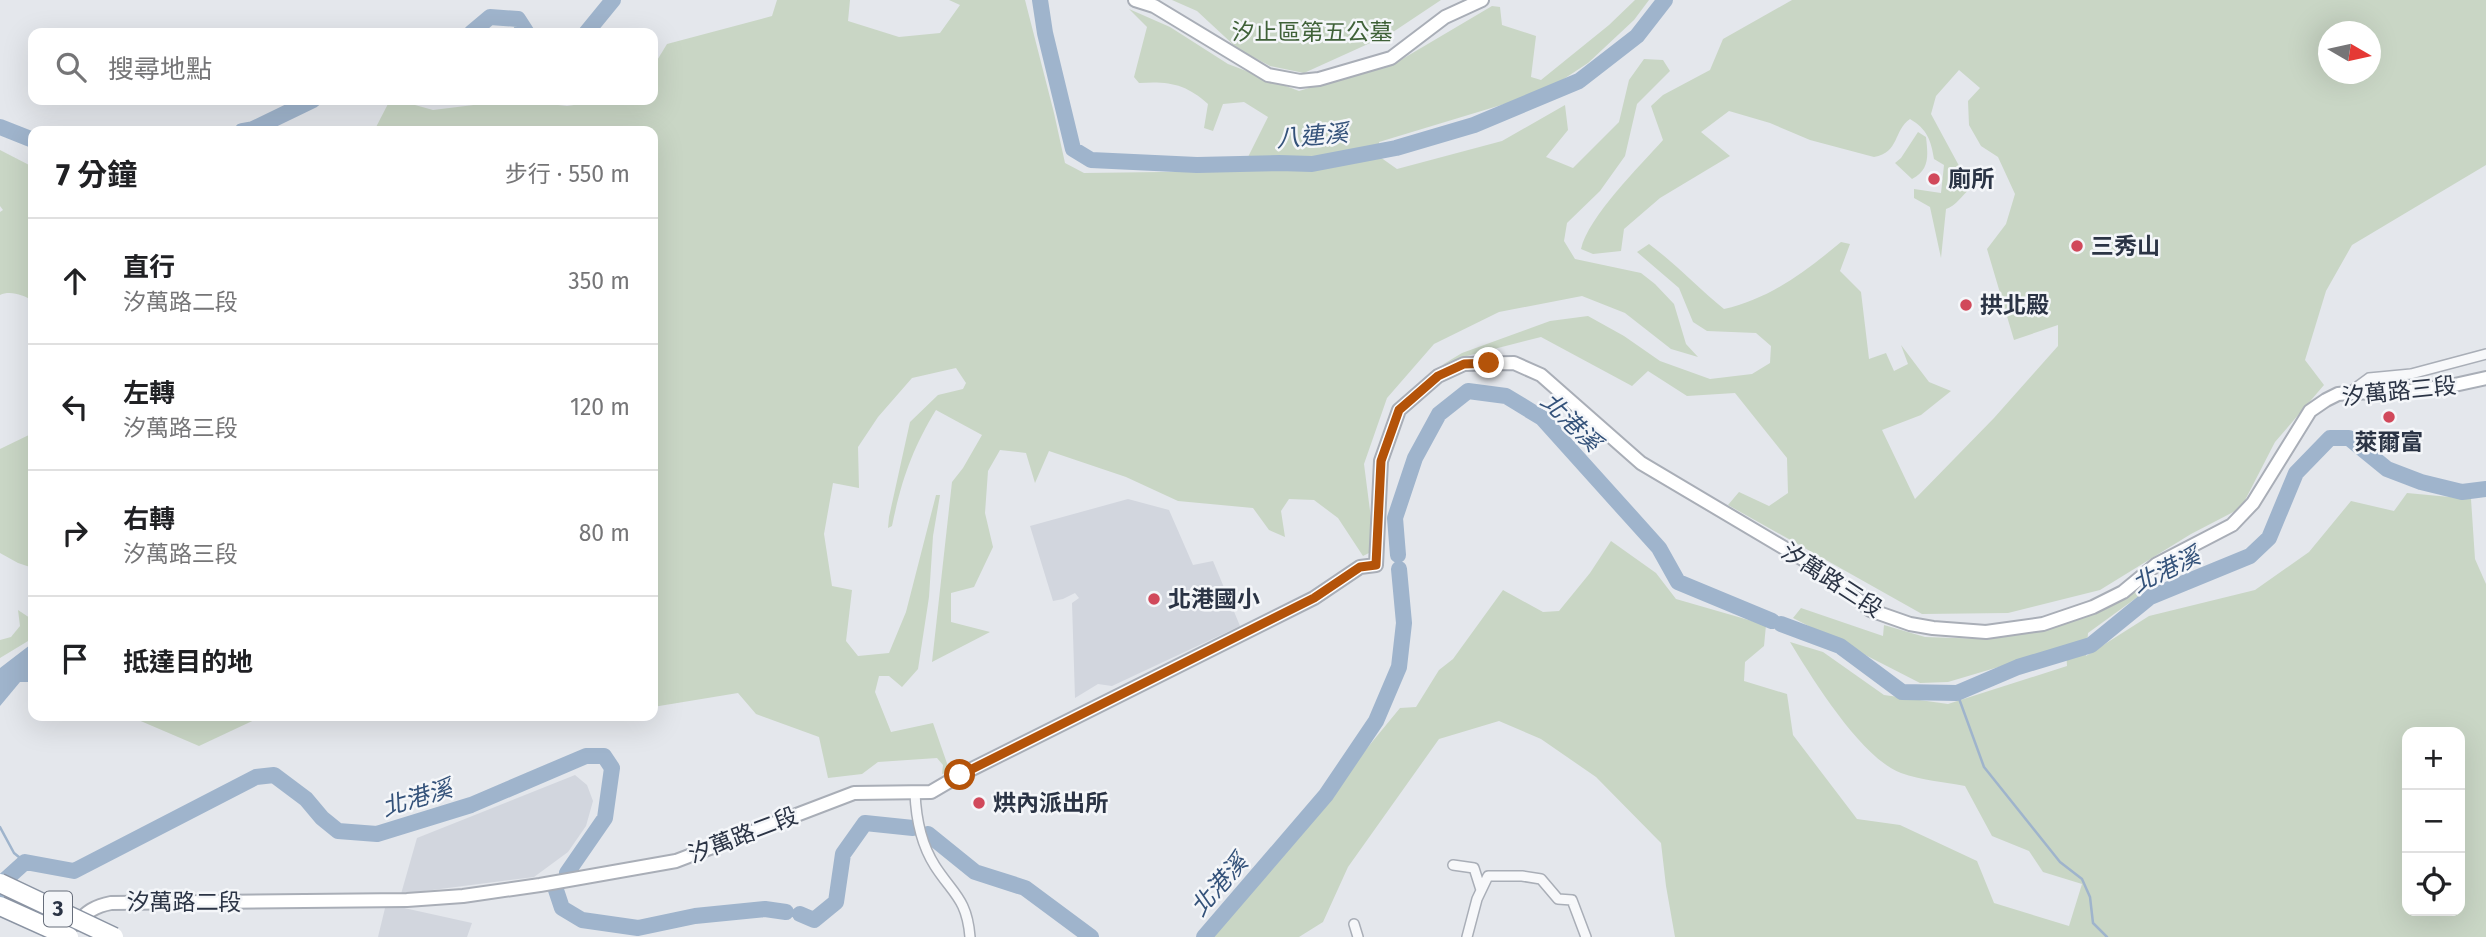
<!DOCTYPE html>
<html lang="zh-TW">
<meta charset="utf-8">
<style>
body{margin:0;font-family:"Fira Sans","Noto Sans TC",sans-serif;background:#f2f2f2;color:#202124}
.controls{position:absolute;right:21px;bottom:21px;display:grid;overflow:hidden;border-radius:14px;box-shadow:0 7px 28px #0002}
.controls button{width:63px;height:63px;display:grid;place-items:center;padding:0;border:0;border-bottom:2px solid #e0e0e0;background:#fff;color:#202124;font:35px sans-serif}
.compass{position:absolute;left:2318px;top:21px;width:63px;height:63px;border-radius:50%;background:#fff;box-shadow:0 7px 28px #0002;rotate:99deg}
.stop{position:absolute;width:21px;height:21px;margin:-16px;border:5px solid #b45309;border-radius:50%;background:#fff}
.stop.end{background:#b45309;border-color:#fff;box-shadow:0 2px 7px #0008}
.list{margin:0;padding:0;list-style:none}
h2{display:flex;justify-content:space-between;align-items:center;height:91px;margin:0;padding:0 28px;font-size:30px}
h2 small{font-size:23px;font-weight:400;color:#757577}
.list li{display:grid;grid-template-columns:46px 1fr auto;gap:21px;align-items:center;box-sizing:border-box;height:126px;padding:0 28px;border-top:2px solid #e0e0e0}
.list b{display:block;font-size:26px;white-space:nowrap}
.list p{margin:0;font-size:23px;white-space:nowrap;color:#757577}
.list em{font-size:23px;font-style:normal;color:#757577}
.icon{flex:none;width:38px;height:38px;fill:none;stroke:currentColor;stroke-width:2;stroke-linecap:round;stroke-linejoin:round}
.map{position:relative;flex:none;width:2486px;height:937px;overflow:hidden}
.search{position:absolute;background:#fff;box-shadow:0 7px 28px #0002;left:28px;top:28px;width:630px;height:77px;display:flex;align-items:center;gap:18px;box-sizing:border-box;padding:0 24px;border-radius:14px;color:#757577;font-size:26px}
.panel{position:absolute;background:#fff;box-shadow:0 7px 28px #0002;left:28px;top:126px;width:630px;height:595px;border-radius:14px}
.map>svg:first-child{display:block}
.built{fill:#d2d6de}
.green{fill:#c9d6c5;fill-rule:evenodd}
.water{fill:#9fb4cc}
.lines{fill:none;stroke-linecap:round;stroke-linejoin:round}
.stream{stroke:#9fb4cc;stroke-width:2.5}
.river{stroke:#9fb4cc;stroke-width:16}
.street-casing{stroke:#a9aeb7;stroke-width:12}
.secondary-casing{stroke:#a9aeb7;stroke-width:16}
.street{stroke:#f7f8fa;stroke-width:9}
.secondary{stroke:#fff;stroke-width:12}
.highway-bridge-casing{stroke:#8b94a3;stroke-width:21;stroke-linecap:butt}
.highway-bridge{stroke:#fff;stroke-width:18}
.route{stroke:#b45309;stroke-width:9}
.poi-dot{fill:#d1495b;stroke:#f4f6f9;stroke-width:2.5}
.labels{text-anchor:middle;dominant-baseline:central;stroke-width:5;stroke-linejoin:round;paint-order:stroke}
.shield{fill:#f4f6f9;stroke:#676e7b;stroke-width:2}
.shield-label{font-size:21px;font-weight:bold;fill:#2b3445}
.park-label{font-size:23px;fill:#3f6138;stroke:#f4f6f9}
.poi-label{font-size:23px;font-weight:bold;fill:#2b3445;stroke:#f4f6f9;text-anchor:start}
.street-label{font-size:23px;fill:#2b3445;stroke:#f4f6f9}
.water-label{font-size:24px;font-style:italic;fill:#34527a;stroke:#f4f6f9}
</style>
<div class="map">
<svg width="2486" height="937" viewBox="0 0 2486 937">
<rect width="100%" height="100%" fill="#e4e7ec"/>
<path class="built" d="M1128,499L1169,510L1193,565L1213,561L1240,626L1112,686L1098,684L1075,698L1072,603L1079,598L1075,593L1063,599L1053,601L1030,526Z
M575,775L587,785L593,801L586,826L568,852L534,877L401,894L417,838Z
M386,904L472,923L467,937H378Z"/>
<path class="green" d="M777,0H850L848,21L899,37L940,33L960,5L949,0H1025L1054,113L1065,163L1084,173L1241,171L1268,117L1244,102L1223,104L1213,131L1204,128L1208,104C1186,84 1169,81 1139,83L1134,77L1147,27L1129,9L1170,27L1228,64L1299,91L1399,61L1492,6L1500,7L1502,25L1536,36L1531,77L1541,80L1609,25L1635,0H1649L1634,20L1588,63L1544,92L1379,142L1380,157L1397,169L1502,141L1565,105L1568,130L1546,157L1573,168L1619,122L1629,80L1644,59L1663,60L1670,71L1637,104L1625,156L1600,191L1567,223L1564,241L1575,259L1641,273L1655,284L1674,304L1686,344L1698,357L1671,349L1625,313L1582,296L1499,312L1434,344L1387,398L1364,464L1373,534V551L1363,556L1338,518L1314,500L1289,499L1281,511L1285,537L1269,530L1253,508L1178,501L1126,477L1049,451L1035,483L1026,453L1000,450L988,471L985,513L993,547L974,587L951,593V622L990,632L932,662L952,482L963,468L982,435L936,410C912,449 901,482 892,526L888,528L889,517L910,422L938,395L963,389L966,383L956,368L912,378L878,417L858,447L859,488L833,483L824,534L832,586L852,590L846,641L858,656L889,653L906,612L936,495H940L933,536L929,597L918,669L902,687L889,676H879L875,692L891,732L933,723L950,772L942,774L943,765L937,758L878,762L862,774L828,778L819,737L756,714L738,693L653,707V131H374L390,100H397L433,110L514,100L567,106L608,100H653V67L667,44L772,16Z
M1172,0H1441L1390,34L1304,73L1270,66L1238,49L1197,11Z
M1792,0H2486V165L2352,245L2326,291L2305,360L2324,385L2275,442L2241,508L2191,534L2100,590L2008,613L1922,614L1728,505L1739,492L1769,506L1788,493L1787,458L1735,393L1687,396L1648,371L1632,386L1541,337L1463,357L1442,365L1462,353L1550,321L1588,316L1624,336L1660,361L1710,379L1752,374L1770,363L1771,346L1756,333L1707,331L1693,322L1679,288L1637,252L1649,244C1676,264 1698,288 1724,309C1769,299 1805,272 1841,242L1850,244L1840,271L1861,292L1869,359L1886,353L1894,371L1908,364L1901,345L1929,382L1951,391L1921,415L1882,430L1915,499L1994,418L2058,346V325L2014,340L1987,249L2006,224L2015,194L1998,157L1981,146L1969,125L1968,101L1980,88L1959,70L1936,96L1931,114L1971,188C1962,195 1956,206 1946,209L1941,258L1930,207L1914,198V189L1941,193L1944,165L1934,159C1931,140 1927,129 1910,119C1893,131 1900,152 1874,157L1810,140L1770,123L1729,111L1701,132L1730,156L1660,198L1624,229L1621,251L1593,254L1581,249C1588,217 1640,166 1663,140L1651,106L1663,95L1710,70L1723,39ZM2328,32H2370V74H2328Z
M1918,132L1926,137C1928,155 1930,170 1912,179L1895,163L1901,158Z
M0,150L33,167V301C24,295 10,290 0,295V212L3,210L0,206Z
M33,433V568L18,563L0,553V449Z
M2407,493L2471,499L2475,559L2486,584V937H1675L1666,886L1661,843L1596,777L1541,739L1499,721L1439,739L1348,867L1323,922L1299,937H1212L1400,708L1416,707L1439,670L1453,659L1503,590L1543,612L1559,611L1590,573L1611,541L1656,573L1676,599L1766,625L1764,646L1745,662L1744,681L1787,694L1793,735L1857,819L1900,825L1977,861L1994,903L2069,926L2082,884L2043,872L2029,851L1992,836L1965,786C1944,782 1921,780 1901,773C1861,758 1812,678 1790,642L1823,652L1884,695L1948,704L2067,666L2066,647L1948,682L1920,683L1793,618L1801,608L1883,636L1884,625L1925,637L1985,639L2063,624L2136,588L2143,593L2088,633L2086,656L2149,616L2255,590L2309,552L2351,501L2394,511ZM2407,732H2460V911H2407Z
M18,610L33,620V638L0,658V640L11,637L20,626Z
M134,716H263L199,746L136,719Z"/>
<path class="water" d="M30,645L33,646V682H20L0,706V668Z"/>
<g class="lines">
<path class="stream" d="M1957,693L1984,767L2060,862L2082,879L2090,897L2093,923L2107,937
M0,827L14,853L25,862"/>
<path class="river" d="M1040,0L1045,33L1073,149L1091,160L1197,165L1279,163L1312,164L1396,148L1474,125L1579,81L1637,36L1665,0
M471,33L490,17L518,19L527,33
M586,33L613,0
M0,127L33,140
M242,131L253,129L313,100
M1398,555L1395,518L1415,458L1439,414L1468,391L1506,396L1542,418L1659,548L1678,582L1772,621
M1781,624L1840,646L1902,692L1957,693L2018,667L2091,645L2150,597L2250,556L2269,538L2296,473L2330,438H2349L2387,469L2421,482L2462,492L2486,489
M928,834L975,872L1025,888L1091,937
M556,890L562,908L582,920L638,928L695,916L765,909L786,912
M0,899L4,881L25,862L74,871L256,777L274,775L306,799L322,818L338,831L377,834L471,805L586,756H604L612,768L605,818L567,873
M800,914L814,920L836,902L843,854L865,823L913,828
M1204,937L1326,795L1376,721L1399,667L1404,623L1399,569"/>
<g class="street-casing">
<path id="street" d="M2350,392L2369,378L2411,374L2486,354
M915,793C916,819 921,844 935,866C953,894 967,899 970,937
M1453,865L1474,868L1481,890
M1354,924L1358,937
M1467,937L1477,899L1488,876H1522L1541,879L1558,899L1572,900L1586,937"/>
</g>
<g class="secondary-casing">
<path id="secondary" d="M1135,0L1154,6L1268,75L1300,81L1319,79L1391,58L1445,17L1482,0
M76,924C86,912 95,906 111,903L407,900L463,896L540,885L676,861L854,793L931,792L960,775L1314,598L1360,567L1376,565L1381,461L1399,410L1438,376L1464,364L1514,363L1541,375L1641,463L1828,574L1870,610L1910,624L1933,628L1986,632L2043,624L2093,607L2123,592L2157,564L2232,525L2253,503L2310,411L2326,400L2338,394L2349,393L2409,391L2450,386L2486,378"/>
</g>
<use href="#street" class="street"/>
<use href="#secondary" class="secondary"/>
<g class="highway-bridge-casing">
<path id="highway-bridge" d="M0,883L114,937
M0,906L69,937"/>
</g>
<use href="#highway-bridge" class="highway-bridge"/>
</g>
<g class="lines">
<path class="route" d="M960,775L1314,598L1360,567L1376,565L1381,461L1399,410L1438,376L1464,364L1489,363"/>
</g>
<g class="poi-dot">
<circle cx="1934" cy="179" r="7"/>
<circle cx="2077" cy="246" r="7"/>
<circle cx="1966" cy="305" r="7"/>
<circle cx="2389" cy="417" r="7"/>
<circle cx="1154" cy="599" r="7"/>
<circle cx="979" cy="803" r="7"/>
</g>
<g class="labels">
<rect class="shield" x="44" y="891.5" width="28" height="35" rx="5"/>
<g class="shield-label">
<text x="58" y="909">3</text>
</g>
<g class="park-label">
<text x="1312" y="32">汐止區第五公墓</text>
</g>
<g class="poi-label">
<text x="1948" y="179">廁所</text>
<text x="2091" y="246">三秀山</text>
<text x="1980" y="305">拱北殿</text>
<text x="2389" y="442" text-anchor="middle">萊爾富</text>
<text x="1168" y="599">北港國小</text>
<text x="993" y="803">烘內派出所</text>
</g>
<g class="street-label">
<text transform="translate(2399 391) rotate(-6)">汐萬路三段</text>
<text transform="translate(1832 580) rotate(33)">汐萬路三段</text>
<text transform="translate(743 835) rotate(-21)">汐萬路二段</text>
<text x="184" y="902">汐萬路二段</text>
</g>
<g class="water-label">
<text transform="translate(1312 136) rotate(-5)">八連溪</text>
<text transform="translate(1571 422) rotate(44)">北港溪</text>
<text transform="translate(2166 570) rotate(-26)">北港溪</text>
<text transform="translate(417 798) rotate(-17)">北港溪</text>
<text transform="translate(1219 885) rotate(-49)">北港溪</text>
</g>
</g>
</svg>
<div class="controls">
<button>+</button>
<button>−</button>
<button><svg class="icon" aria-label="locate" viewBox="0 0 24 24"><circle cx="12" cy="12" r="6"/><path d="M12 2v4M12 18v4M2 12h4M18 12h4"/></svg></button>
</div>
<svg class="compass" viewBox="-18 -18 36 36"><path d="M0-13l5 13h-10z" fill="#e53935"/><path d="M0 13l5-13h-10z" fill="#757577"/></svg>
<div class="stop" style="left:960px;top:775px"></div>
<div class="stop end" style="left:1489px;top:363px"></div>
<div class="search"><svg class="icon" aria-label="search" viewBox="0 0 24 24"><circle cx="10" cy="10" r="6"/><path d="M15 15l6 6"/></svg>搜尋地點</div>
<section class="panel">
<h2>7 分鐘<small>步行 · 550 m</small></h2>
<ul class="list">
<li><svg class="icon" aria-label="ahead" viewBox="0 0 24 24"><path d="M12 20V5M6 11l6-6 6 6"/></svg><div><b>直行</b><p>汐萬路二段</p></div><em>350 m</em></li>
<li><svg class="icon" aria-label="left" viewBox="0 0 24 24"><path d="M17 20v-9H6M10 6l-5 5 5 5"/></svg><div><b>左轉</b><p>汐萬路三段</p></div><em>120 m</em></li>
<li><svg class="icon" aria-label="right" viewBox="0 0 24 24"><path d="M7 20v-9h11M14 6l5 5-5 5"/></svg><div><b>右轉</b><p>汐萬路三段</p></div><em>80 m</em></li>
<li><svg class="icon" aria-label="arrive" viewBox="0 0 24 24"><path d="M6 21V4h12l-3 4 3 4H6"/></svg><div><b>抵達目的地</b></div></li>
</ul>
</section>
</div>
